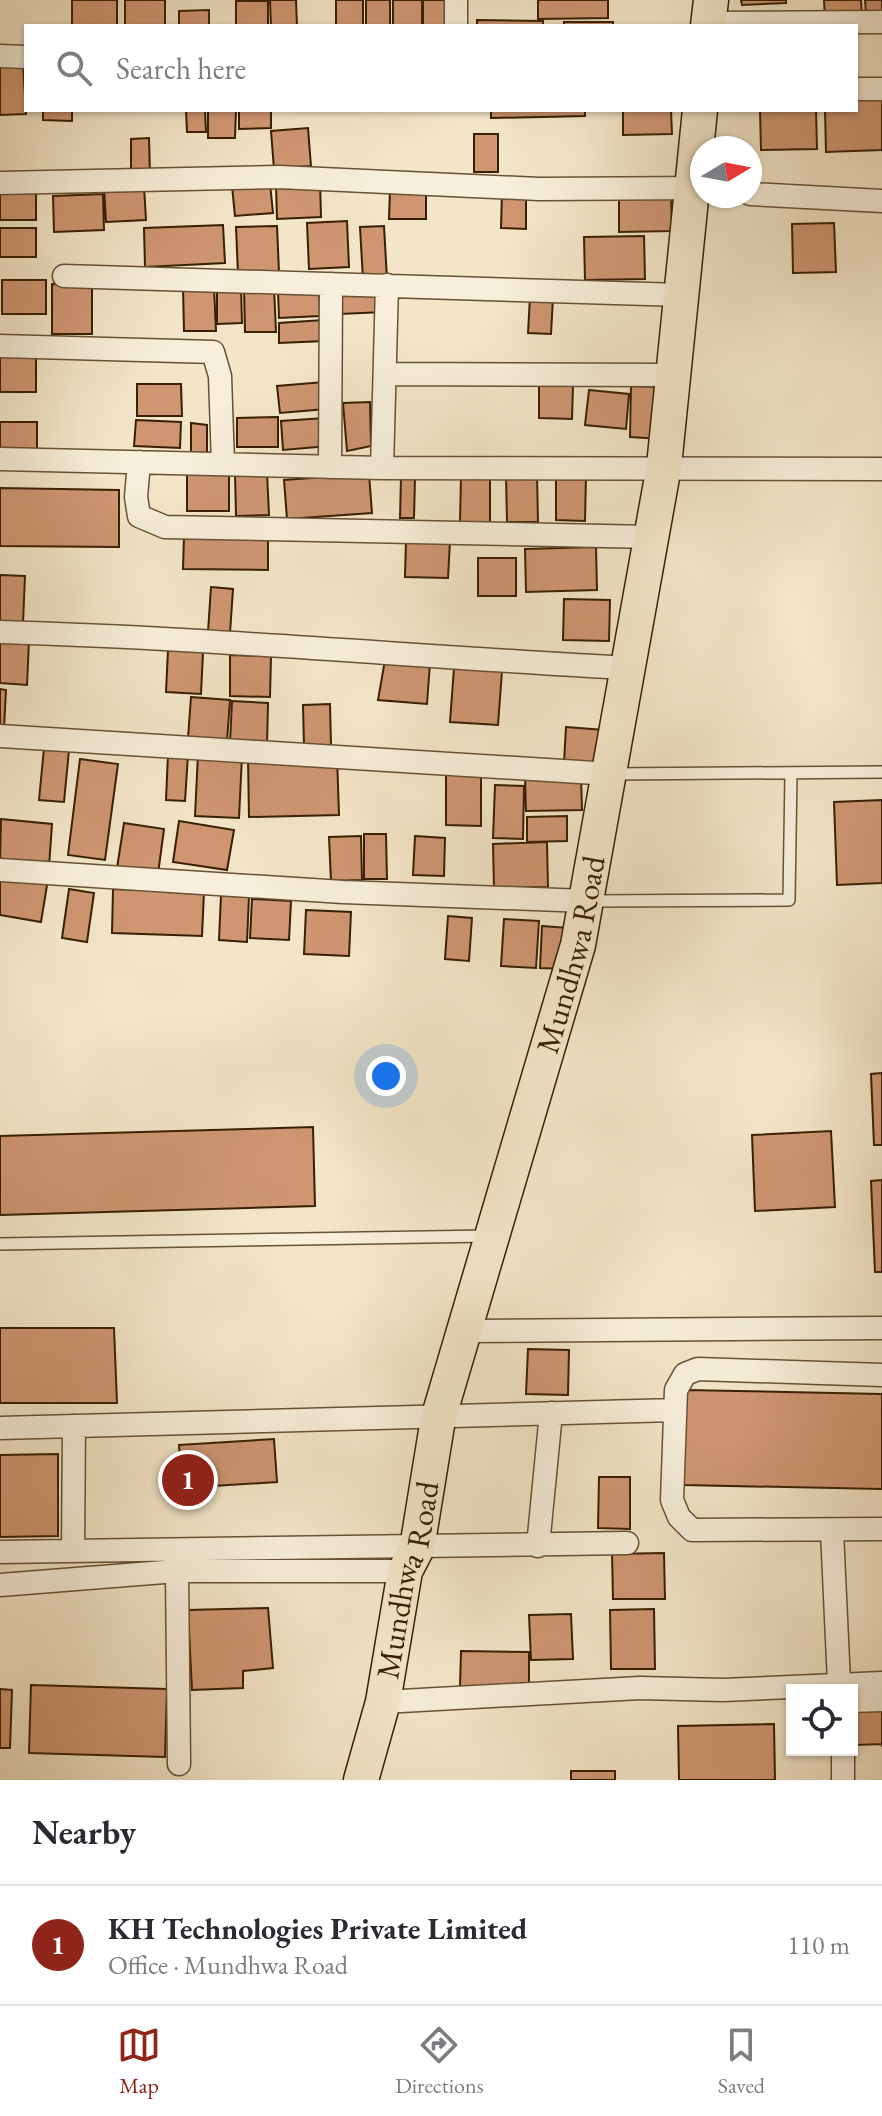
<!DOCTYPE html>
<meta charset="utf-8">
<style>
body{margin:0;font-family:"EB Garamond",serif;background:#f7f7f7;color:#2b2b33}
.controls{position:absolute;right:24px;bottom:24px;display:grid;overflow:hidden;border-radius:0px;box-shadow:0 2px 6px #0004}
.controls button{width:72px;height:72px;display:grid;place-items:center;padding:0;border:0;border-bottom:2px solid #e1e1e2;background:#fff;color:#2b2b33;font:40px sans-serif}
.compass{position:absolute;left:690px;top:136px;width:72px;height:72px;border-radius:50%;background:#fff;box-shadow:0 2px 6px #0004;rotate:80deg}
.you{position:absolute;left:386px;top:1076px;width:28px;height:28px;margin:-20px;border:6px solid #fff;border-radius:50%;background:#1a73e8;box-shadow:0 0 0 12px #1a73e833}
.badge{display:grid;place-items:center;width:52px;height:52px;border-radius:50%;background:#8f2418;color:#fff;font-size:26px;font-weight:700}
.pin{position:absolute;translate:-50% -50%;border:4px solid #fff;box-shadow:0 2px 8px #0006}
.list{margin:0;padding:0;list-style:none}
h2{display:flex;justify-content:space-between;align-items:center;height:104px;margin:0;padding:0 32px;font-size:34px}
h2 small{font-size:26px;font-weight:400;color:#7c7c81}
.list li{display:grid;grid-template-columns:52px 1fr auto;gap:24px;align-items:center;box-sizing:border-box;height:120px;padding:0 32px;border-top:2px solid #e1e1e2}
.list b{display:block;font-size:30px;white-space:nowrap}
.list p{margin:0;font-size:26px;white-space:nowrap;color:#7c7c81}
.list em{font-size:26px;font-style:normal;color:#7c7c81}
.icon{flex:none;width:44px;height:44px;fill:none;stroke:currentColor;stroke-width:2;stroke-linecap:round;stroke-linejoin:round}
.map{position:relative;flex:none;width:882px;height:1780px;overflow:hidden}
.search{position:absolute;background:#fff;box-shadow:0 2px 6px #0004;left:24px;right:24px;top:24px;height:88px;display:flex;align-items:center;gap:20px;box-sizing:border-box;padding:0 28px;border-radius:0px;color:#7c7c81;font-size:30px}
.sheet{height:224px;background:#fff}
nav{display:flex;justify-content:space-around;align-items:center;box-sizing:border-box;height:112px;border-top:2px solid #e1e1e2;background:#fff;font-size:22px;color:#7c7c81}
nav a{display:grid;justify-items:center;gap:4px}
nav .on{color:#8f2418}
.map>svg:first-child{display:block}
.building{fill:#cf9671;stroke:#381f01;stroke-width:2}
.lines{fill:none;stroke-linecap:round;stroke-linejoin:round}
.service-casing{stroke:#675133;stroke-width:14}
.minor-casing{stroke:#675133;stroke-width:25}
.primary-casing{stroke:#381f01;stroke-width:37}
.service{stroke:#f7efdb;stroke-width:11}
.minor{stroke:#f7efdb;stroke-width:22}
.primary{stroke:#f3e6c8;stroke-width:34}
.labels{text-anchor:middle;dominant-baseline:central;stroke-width:8;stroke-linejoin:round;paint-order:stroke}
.street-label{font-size:32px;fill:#381f01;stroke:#f7efdb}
</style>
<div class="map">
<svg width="882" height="1780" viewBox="0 0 882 1780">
<rect width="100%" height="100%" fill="#f3e6c8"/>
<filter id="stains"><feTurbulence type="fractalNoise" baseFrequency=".0025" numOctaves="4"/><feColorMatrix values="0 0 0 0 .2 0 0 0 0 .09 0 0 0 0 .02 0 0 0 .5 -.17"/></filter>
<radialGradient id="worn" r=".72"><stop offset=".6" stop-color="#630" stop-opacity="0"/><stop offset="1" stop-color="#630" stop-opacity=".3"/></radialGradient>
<path class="building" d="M72,0H117V26H72Z
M125,0H165V26H125Z
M270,0H296L297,26H271Z
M336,0H363V26H336Z
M366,0H390V26H366Z
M393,0H422V26H393Z
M423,0H448L449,26H423Z
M538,0H608V18L538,19Z
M741,0H786V3L742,5Z
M824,0H861L862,17L825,18Z
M865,0H882V13H866Z
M236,1H268V26H236Z
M209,10V26H179V11Z
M477,20L543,21V26H477Z
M564,22H613V26H564Z
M23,62L26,114L0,115V63Z
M882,99V150L826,152L825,110H856V100Z
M43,110H72V121L43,120Z
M186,110H205L206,132H187Z
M208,110H236L235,138H208Z
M239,110H271V128L239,129Z
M491,110H585V116L491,118Z
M623,110H671L672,134L623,135Z
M760,110H816L817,149L761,150Z
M308,128L311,166L274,169L271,131Z
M474,134H498V172H474Z
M149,138L150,175H131V139Z
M320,182L321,217L277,219L276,185Z
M270,183L273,213L235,216L232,186Z
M144,186L146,220L106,222L104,188Z
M426,188V219H389L390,189Z
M0,189H36V220H0Z
M502,191H526V229L501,228Z
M103,194L104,230L54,232L53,196Z
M671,194L672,231L619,232V195Z
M347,221L349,267L309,269L307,223Z
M834,223L836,272L793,273L792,224Z
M223,225L225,263L145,267L144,228Z
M277,226L279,273L238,274L236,227Z
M384,226L387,279L363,280L360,227Z
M0,228H36V257H0Z
M644,236L645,279L585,280L584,237Z
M2,280H46V314H2Z
M52,284L92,285V334H52Z
M214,287L216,331H184L183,288Z
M274,287L276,332H245L244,288Z
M217,288H241L242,323L217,324Z
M319,290L320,316L279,318L278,292Z
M383,291L384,312L340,314L339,292Z
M530,297L553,298L551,334L528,333Z
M323,320L324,341L279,343V323Z
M36,355V392H0V356Z
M324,382L326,409L280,413L277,386Z
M137,384H181L182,416H137Z
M539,384L573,385L572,419L539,418Z
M631,386L664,387L662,439L630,437Z
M589,390L629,394L626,429L585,425Z
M370,402L371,446L347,451L343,403Z
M278,417V447H237V418Z
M325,418L328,446L283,450L281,421Z
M136,420L181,422L180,448L134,446Z
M0,422H37V450H0Z
M191,423L207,425V454L191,455Z
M187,468H229V511H187Z
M267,472L269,515L236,516L235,473Z
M369,474L372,513L287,519L284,480Z
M537,474L538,522H507L506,475Z
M461,476H490V522H460Z
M556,476H586L585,521L556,520Z
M401,478H415L414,518H400Z
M0,488L119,490V547L0,546Z
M184,536L268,537V570L183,569Z
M406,540L450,541L448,578L405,577Z
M596,547L597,590L526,592L525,549Z
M478,558H516V596H478Z
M0,575L25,576L23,623L0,622Z
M211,587L233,589L230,633L208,632Z
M564,599L610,600L609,641L563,640Z
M0,639L29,641L27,685L0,683Z
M168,650L203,652L201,694L166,692Z
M230,655L271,656L270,697L230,696Z
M385,660L430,663L427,704L378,700Z
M454,668L502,671L498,725L450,722Z
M0,689L6,690L4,729H0Z
M191,697L230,700L227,741L188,738Z
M232,701L268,703L267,745L230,743Z
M330,704L331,745L304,746L303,705Z
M566,727L604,730L601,765L564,763Z
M44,748L69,750L64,802L39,800Z
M168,754L188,755L185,801L166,800Z
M198,754L242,756L239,818L195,816Z
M337,756L339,815L249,817L248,757Z
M80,759L118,764L105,860L68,855Z
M446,769H481V826L446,825Z
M581,776L582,810L526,811L525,777Z
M495,785L524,786L523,839L493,838Z
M882,800V883L837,885L834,802Z
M567,816V841L527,842V817Z
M1,819L52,824L49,867L0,862Z
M179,821L234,830L227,870L173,862Z
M124,823L164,829L158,874L117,868Z
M364,834H386L387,879H364Z
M361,836L362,880L331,881L329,837Z
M415,836L445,838L444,876L413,875Z
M547,842L548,887L494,888L493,844Z
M0,872L48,879L41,922L0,915Z
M69,889L94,893L87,942L62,938Z
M113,889L204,892L202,936L112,933Z
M221,895L249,896L247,942L219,940Z
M252,899L291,901L289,940L250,938Z
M306,910L351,912L349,956L304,954Z
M448,916L472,918L469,961L445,959Z
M504,919L539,921L536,968L501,966Z
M542,926L568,928L567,969L540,968Z
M882,1073V1145H874L871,1074Z
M313,1127L315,1206L0,1215V1136Z
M831,1131L835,1207L755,1211L752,1135Z
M882,1180V1272H875L871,1181Z
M0,1328H114L117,1403H0Z
M528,1349L569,1350L568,1395L526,1394Z
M685,1390L882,1394V1489L683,1485Z
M274,1439L277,1482L182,1488L179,1445Z
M58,1454V1536L0,1537V1455Z
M599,1477H630V1529L598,1528Z
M664,1553L665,1599H613L612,1554Z
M268,1608L273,1668L243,1671V1688L192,1690L188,1610Z
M654,1609L655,1669H611L610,1610Z
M571,1614L573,1659L531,1660L529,1615Z
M461,1651L529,1652V1688L460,1687Z
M31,1685L167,1689L165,1757L29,1753Z
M0,1689L12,1690L10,1748H0Z
M882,1707V1747V1744L856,1745L854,1708Z
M774,1724L775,1780H679L678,1726Z
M571,1771H615V1780H571Z"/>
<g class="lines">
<g class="service-casing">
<path id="service" d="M612,774L882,772
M589,901L789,900L791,773
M0,1244L488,1236"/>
</g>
<g class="minor-casing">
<path id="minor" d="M456,0V26
M709,23L882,22
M0,56L26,57
M856,89H882
M0,183L279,177L539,189L702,188
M750,194L882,201
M64,276L681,295
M0,346L213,352L220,376L223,464
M385,374L673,375
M0,459L382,468L882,469
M139,462L136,497L139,516L165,527L652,537
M330,467L331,284
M382,468L387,285
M0,632C210,638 419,657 628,668
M0,736L611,774
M0,870L343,892L586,901
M464,1331L882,1328
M882,1375L698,1369L685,1374L676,1390L672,1500L679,1517L692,1530L882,1529
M0,1428L675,1410
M832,1531L839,1683
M538,1546L551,1413
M73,1551L74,1426
M0,1552L627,1543
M177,1571L179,1764
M0,1585L177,1571H405
M852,1701L882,1700
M383,1702L640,1688L723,1690L882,1683
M843,1750V1780"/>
</g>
<g class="primary-casing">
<g id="primary">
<path d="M708,26L711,0"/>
<path id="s1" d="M361,1780L383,1702L405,1571L417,1548L438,1419L578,945L664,466L700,110"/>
</g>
</g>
<use href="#service" class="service"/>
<use href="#minor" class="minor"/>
<use href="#primary" class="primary"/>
</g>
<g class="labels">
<g class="street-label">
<text stroke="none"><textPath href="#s1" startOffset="854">Mundhwa Road</textPath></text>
<text stroke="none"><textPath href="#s1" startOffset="206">Mundhwa Road</textPath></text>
</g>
</g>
<rect width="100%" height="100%" filter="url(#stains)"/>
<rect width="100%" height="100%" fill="url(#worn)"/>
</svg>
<div class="controls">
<button><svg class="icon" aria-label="locate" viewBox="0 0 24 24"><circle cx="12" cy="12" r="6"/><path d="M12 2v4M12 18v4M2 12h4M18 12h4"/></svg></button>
</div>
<svg class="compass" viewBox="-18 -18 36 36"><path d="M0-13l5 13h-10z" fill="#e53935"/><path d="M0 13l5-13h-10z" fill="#7c7c81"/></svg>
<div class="you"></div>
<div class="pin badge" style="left:188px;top:1480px">1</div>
<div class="search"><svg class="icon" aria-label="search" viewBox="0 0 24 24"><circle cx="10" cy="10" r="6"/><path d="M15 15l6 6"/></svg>Search here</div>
</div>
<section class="sheet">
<h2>Nearby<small></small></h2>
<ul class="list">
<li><span class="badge">1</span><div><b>KH Technologies Private Limited</b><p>Office · Mundhwa Road</p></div><em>110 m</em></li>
</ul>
</section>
<nav>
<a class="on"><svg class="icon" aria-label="map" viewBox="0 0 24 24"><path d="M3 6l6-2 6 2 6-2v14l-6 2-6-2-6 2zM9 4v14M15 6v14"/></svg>Map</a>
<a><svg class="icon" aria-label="directions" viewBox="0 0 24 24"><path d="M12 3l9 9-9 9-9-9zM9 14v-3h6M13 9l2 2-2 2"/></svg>Directions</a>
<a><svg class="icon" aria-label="saved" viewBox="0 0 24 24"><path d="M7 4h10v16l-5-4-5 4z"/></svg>Saved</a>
</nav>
